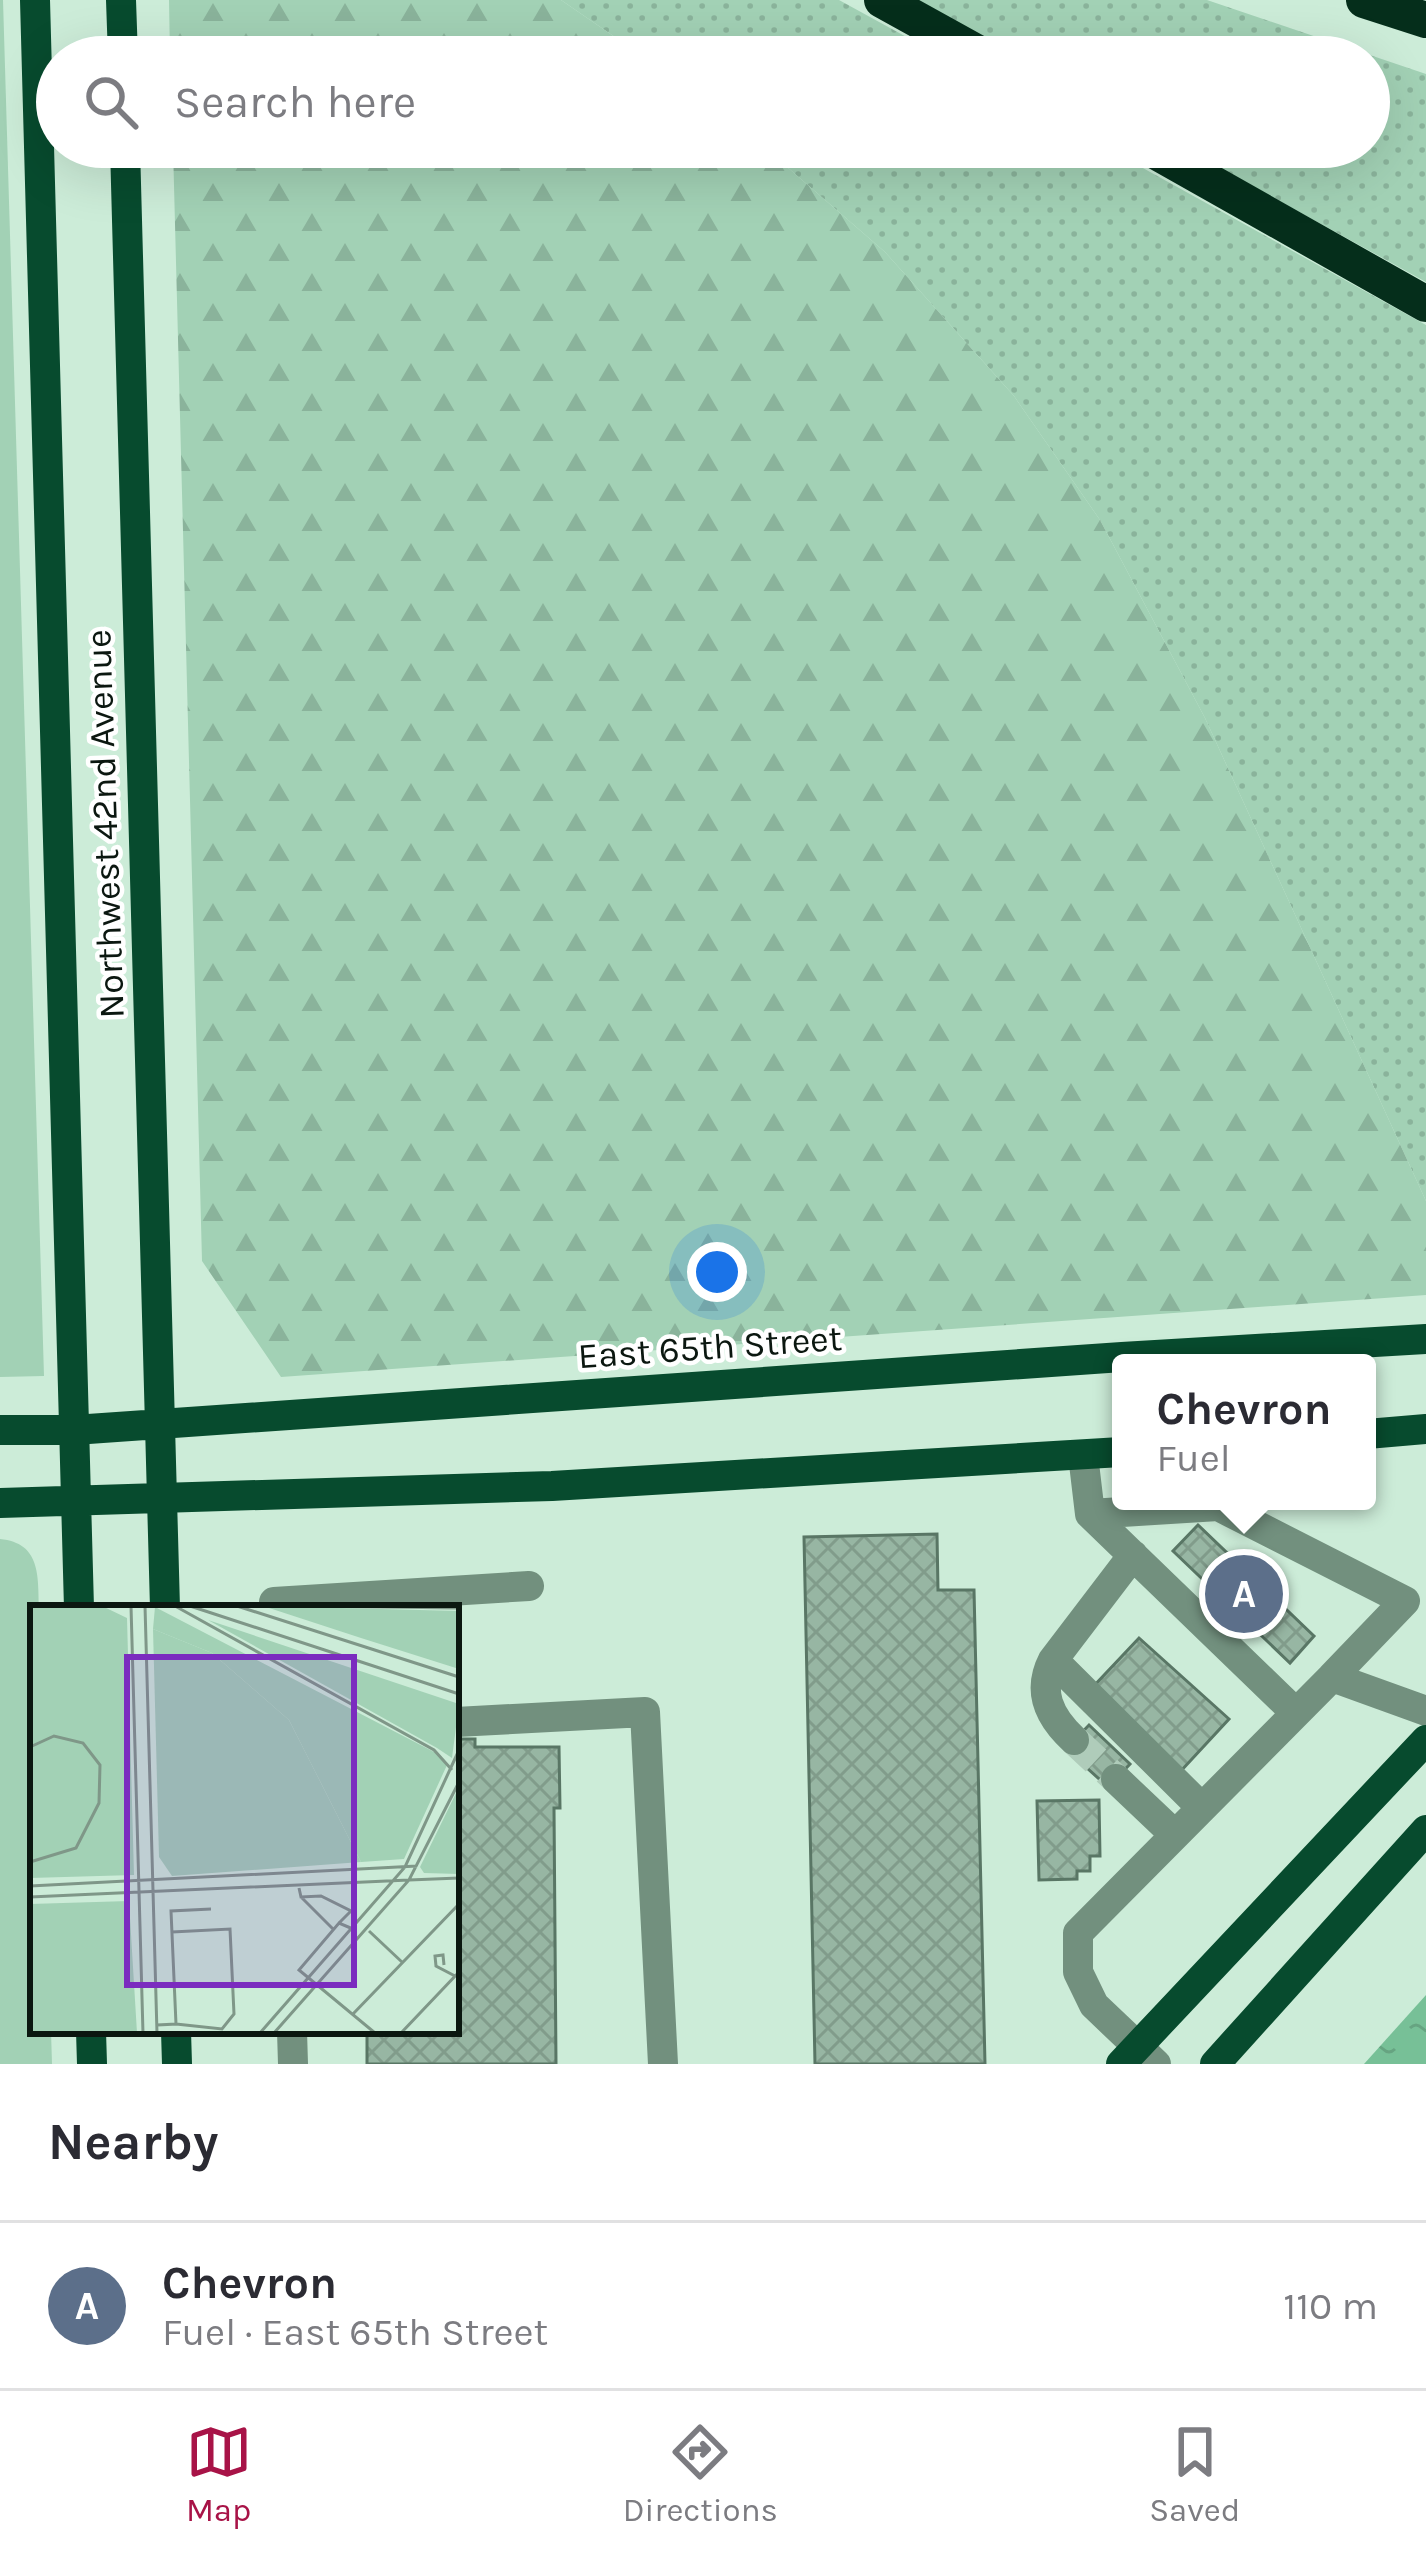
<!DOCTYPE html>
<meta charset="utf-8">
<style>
body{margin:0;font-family:Karla,sans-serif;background:#f2f2f3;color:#2b2b33}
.you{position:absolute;left:717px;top:1272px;width:42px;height:42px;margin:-30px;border:9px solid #fff;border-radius:50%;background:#1a73e8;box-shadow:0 0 0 18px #1a73e833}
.badge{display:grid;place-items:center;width:78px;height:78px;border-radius:50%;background:#a81347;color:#fff;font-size:39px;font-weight:700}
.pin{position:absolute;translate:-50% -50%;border:6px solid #fff;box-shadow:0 3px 12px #0006}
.popup{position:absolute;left:1112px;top:1354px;width:264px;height:156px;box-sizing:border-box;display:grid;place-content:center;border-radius:12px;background:#fff;filter:drop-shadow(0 3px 9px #0005);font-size:39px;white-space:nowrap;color:#7c7c81}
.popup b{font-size:45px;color:#2b2b33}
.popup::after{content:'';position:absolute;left:50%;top:100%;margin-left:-24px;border:24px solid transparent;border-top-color:#fff}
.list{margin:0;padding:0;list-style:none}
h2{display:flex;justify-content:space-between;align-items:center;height:156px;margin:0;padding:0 48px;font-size:51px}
h2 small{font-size:39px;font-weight:400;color:#7c7c81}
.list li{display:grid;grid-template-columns:78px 1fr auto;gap:36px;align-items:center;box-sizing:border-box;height:168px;padding:0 48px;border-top:3px solid #e1e1e2}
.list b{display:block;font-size:45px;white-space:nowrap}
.list p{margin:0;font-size:39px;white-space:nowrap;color:#7c7c81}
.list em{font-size:39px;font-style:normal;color:#7c7c81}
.icon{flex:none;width:66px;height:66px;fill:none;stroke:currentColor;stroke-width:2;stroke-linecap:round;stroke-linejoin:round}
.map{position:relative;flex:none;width:1426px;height:2064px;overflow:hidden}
.search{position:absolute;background:#fff;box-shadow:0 12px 48px #0002;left:36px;right:36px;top:36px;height:132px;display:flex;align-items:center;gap:30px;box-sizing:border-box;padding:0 42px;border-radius:66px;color:#7c7c81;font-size:45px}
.sheet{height:324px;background:#fff}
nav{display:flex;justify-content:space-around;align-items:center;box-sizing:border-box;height:168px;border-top:3px solid #e1e1e2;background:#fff;font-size:33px;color:#7c7c81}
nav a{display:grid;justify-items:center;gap:6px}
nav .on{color:#a81347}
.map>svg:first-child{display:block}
.grass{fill:url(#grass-dots)}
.forest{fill:url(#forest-firs)}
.park{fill:#a2d1b5}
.water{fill:url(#water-ripples)}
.building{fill:url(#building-cross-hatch);stroke:#597665;stroke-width:3}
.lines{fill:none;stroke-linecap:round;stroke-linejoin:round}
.minor-tunnel{stroke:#afccba;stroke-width:30;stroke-dasharray:30 15;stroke-linecap:butt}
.minor{stroke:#72907e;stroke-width:30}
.major{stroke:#074b2e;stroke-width:30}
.highway{stroke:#052e1b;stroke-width:36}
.labels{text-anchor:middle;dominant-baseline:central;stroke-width:9;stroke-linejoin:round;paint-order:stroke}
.street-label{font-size:36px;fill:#0b1710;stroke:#fff}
.inset-road{fill:none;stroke:#7f9788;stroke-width:3}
.view{fill:#7b2cbf;fill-opacity:0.15;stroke:#7b2cbf;stroke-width:6}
.inset-edge{fill:none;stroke:#0b1710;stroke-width:6}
</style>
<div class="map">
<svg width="1426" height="2064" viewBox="0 0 1426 2064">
<defs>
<pattern id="grass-dots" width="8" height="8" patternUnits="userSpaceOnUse" patternTransform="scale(3)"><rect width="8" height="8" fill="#a2d1b5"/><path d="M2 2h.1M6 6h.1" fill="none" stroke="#8ab39b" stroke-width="1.8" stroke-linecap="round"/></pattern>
<pattern id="forest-firs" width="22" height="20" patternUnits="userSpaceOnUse" patternTransform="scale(3)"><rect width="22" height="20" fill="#a2d1b5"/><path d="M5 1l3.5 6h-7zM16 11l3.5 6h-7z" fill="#8ab39b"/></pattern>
<pattern id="water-ripples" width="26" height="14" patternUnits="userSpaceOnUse" patternTransform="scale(3)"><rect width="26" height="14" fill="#77c097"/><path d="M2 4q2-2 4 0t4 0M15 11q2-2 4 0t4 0" fill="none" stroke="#66a481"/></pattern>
<pattern id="building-cross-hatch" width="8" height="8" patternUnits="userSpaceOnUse" patternTransform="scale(3)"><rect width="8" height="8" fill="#97b6a3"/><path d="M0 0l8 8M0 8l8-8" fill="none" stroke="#819c8b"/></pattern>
</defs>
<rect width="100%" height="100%" fill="#ccecd8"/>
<path class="grass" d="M561,0H839L943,57H644Z
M918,0H1207L1426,74V282L1182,147H1369V57H1020Z
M764,147H1105L1426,325V1201L1205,718L1100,520L1014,396L885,252Z"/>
<path class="forest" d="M169,0H561L644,57H170Z
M173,147H764L885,252L1014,396L1100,520L1205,718L1426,1201V1295L281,1377L202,1261Z"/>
<path class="park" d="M0,0H3L44,1376L0,1377Z
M0,1539C41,1543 38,1576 39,1608H33V2031H51L52,2064H0Z"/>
<path class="water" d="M1426,1995V2064H1364Z"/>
<path class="building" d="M1198,1525L1314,1636L1290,1663L1173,1551Z
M937,1534L938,1590H974L985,2064H815L804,1537Z
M1139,1638L1229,1719L1180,1772L1091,1689Z
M1089,1725L1130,1764L1108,1787L1066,1749Z
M456,1739H475V1747H559L560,1808H554L556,2064H367V2031H456Z
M1099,1800L1100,1856H1090V1871H1077V1879L1039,1880L1037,1801Z"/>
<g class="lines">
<path class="minor-tunnel" d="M1074,1740L1116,1779"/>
<path class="minor" d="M1083,1455L1090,1514L1218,1506L1405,1601L1332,1677
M1090,1514L1296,1713
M274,1608V1602L529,1586
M1053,1660L1202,1808
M456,1722L645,1712L663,2064
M1074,1740C1049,1717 1037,1691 1053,1660L1133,1555
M1116,1779L1175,1835
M292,2031L293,2064
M1156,2064L1094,2005L1078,1972V1933L1332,1677L1426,1711"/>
<path class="major" d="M35,0L79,1608
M121,0L123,57
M125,147L165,1608
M0,1430H74L1122,1357L1426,1339
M1367,1434L1426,1429
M0,1503L552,1486L1121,1452
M91,2031L92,2064
M176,2031L177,2064
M1121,2064L1426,1740
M1215,2064L1426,1830"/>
<path class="highway" d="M882,0L985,57
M1364,0L1426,20
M1148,147L1426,304"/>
</g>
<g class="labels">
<g class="street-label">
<text transform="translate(105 824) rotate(-92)">Northwest 42nd Avenue</text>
<text transform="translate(710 1347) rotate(-4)">East 65th Street</text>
</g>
</g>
<g transform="translate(30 1605)">
<rect width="429" height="429" fill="#ccecd8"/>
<path d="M233,1L429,6V64L331,33ZM125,2L406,148L417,160L374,254L331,257L259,115L182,48L123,24ZM178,15L429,99L422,153L407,143ZM429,182V269L394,268L390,262Z" fill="#a2d1b5"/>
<path d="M123,24L182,48L259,115L331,257L142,271L129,252Z" fill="#a2d1b5"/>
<path d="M0,1H72L97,13L104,270L0,273ZM99,296L107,428H0V299Z" fill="#a2d1b5"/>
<path class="inset-road" d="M101,1L113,428M115,1L127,428M145,1L404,145L422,165M160,1L429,89M207,1L429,72M279,1L429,3M0,142L24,131L53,138L70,160L69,198L46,243L0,257M379,275L429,273M0,281L387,261M269,283L271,292L291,291L321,306L309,318M0,292L379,275M272,293L303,324M323,324L309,318L269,365L345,428M339,326L373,358M142,327L200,324L204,409L192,424L146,419M414,360L413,350L405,351L406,361L425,371M322,410L429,299M127,420L146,419L141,306L181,304M230,428L375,262L429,145M244,428L379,275L429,177M371,428L429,367"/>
<path class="view" d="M97,52H324V380H97Z"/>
<rect width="429" height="429" class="inset-edge"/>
</g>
</svg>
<div class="you"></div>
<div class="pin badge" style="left:1244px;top:1594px;background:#5c6f8a">A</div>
<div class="popup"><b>Chevron</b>Fuel</div>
<div class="search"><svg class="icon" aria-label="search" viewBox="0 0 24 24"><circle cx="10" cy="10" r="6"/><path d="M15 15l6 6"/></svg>Search here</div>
</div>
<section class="sheet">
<h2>Nearby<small></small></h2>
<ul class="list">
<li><span class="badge" style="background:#5c6f8a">A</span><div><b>Chevron</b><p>Fuel · East 65th Street</p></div><em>110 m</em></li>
</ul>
</section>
<nav>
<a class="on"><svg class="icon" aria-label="map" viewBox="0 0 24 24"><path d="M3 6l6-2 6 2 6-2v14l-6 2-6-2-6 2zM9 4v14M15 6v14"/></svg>Map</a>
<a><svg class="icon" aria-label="directions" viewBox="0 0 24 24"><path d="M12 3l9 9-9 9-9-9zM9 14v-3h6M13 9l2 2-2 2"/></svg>Directions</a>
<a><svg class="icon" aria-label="saved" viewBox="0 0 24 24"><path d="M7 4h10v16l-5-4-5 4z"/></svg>Saved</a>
</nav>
